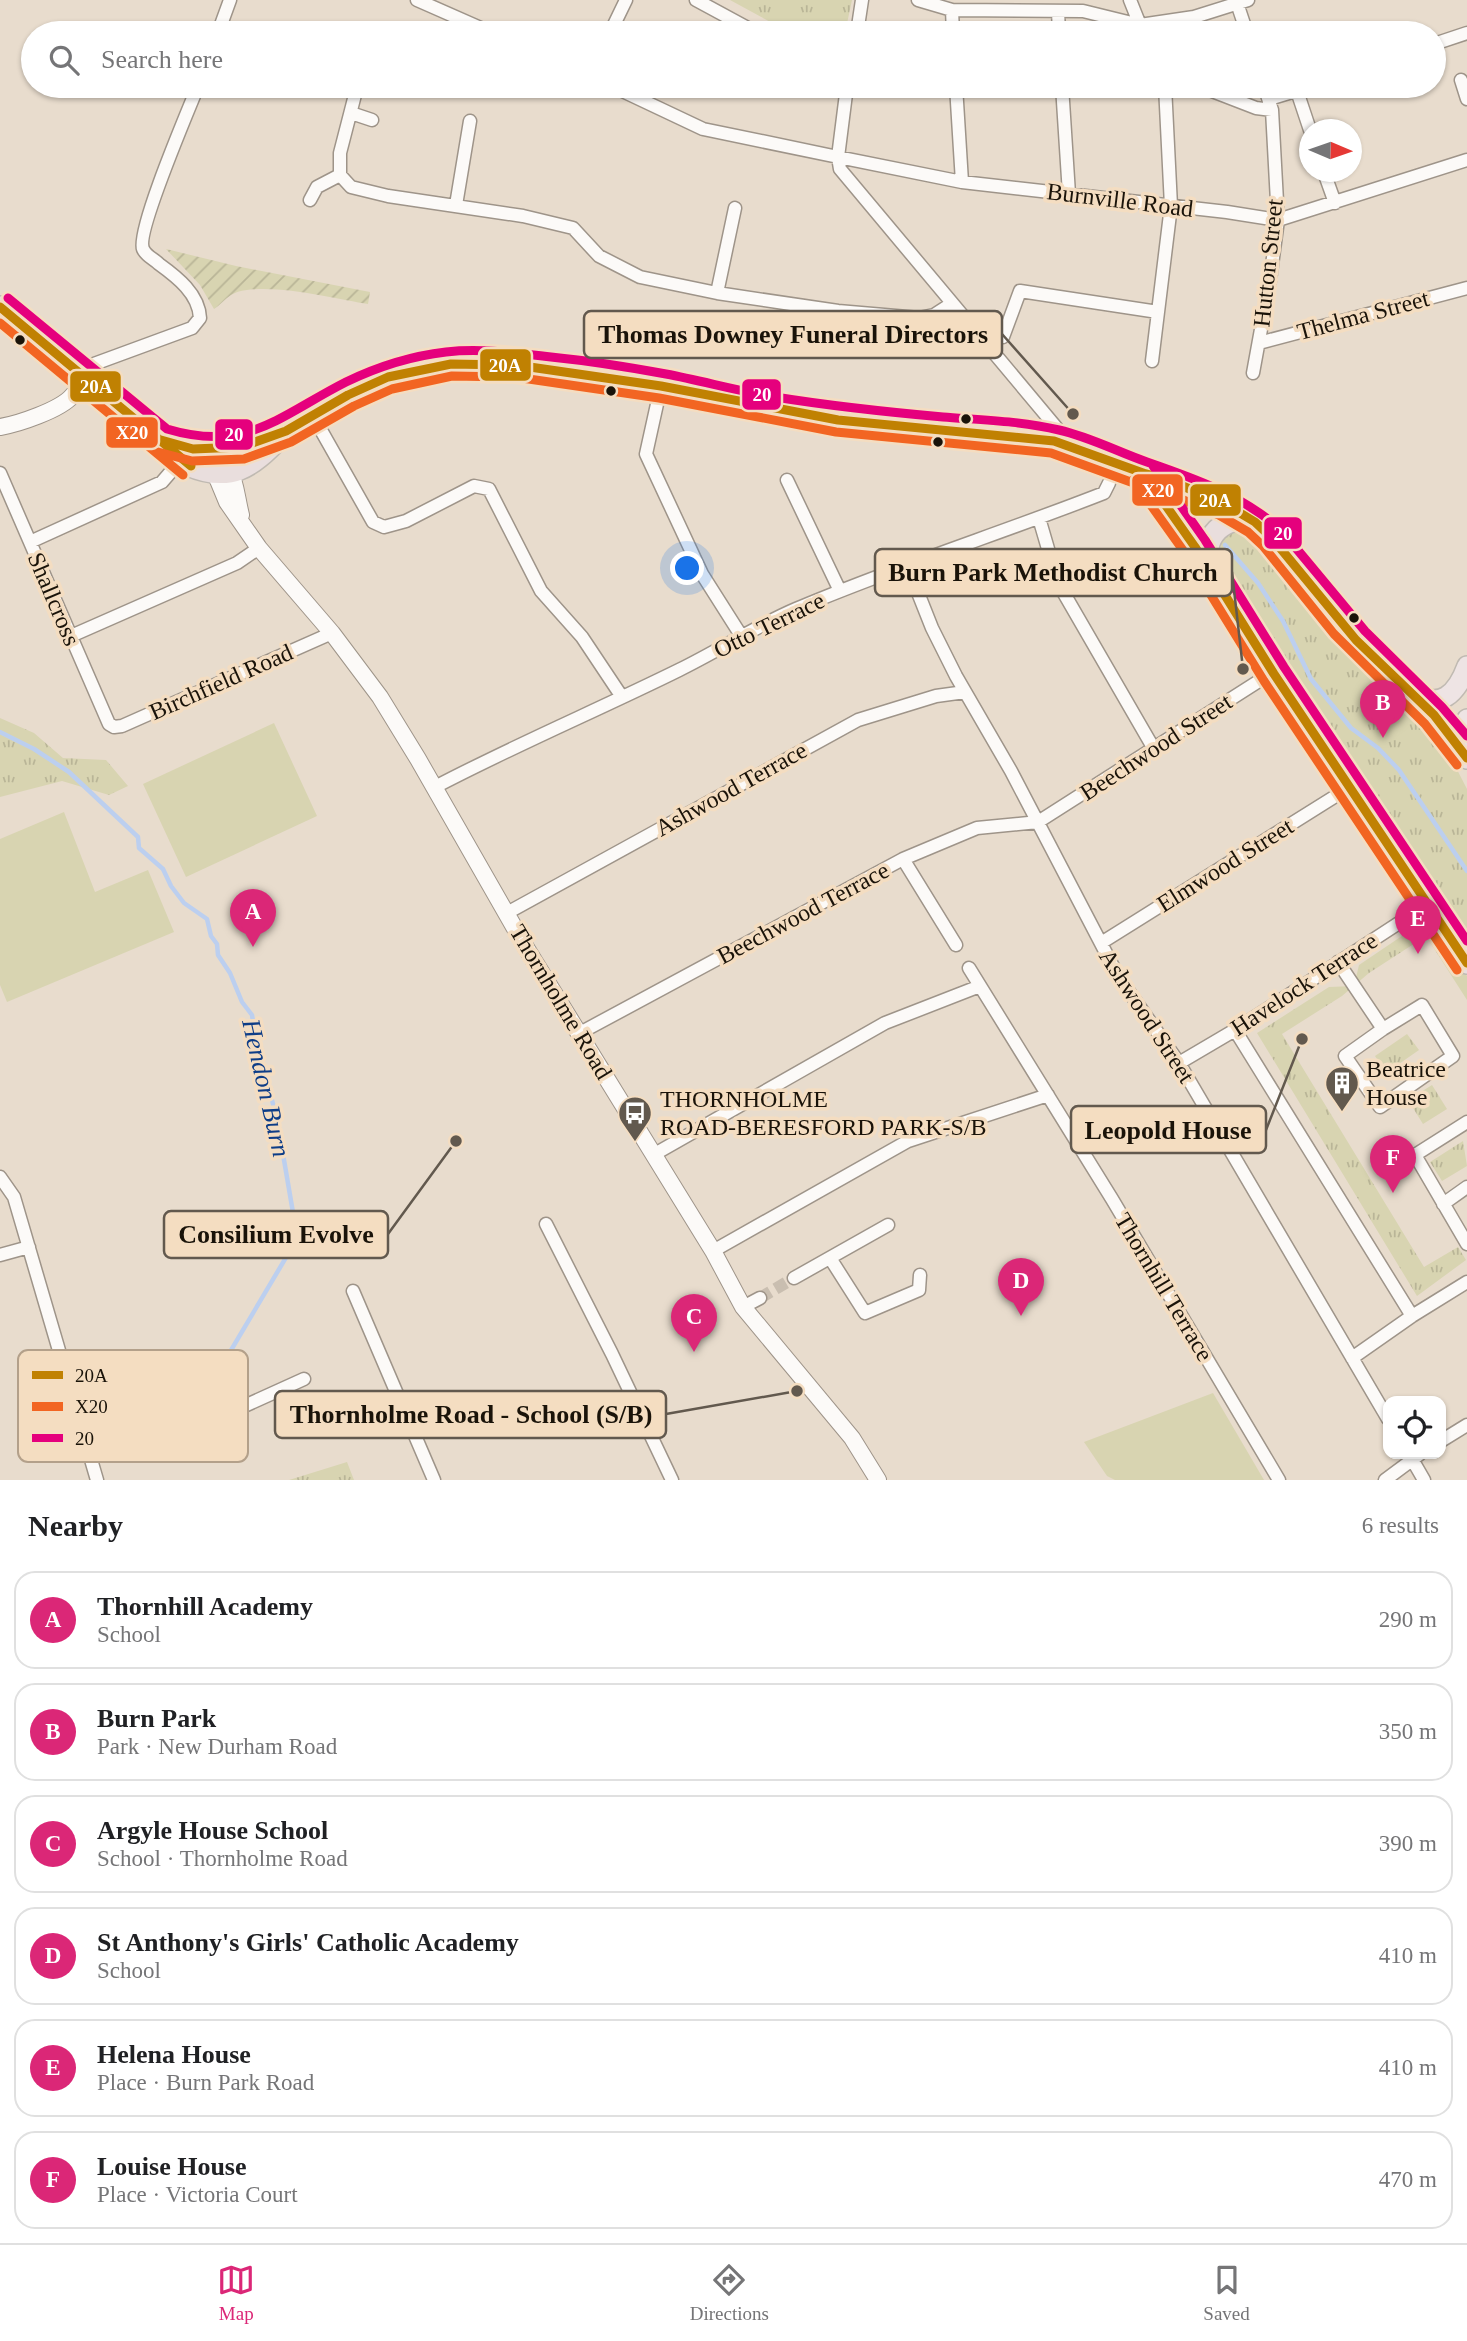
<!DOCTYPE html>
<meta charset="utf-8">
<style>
body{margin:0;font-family:"Times New Roman",serif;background:#f2f2f2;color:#202124}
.controls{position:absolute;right:21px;bottom:21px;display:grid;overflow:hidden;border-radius:14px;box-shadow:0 2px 5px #0004}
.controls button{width:63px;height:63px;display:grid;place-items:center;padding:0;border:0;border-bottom:2px solid #e0e0e0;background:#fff;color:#202124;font:35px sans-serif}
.compass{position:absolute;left:1299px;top:119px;width:63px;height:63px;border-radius:50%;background:#fff;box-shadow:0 2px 5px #0004;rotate:92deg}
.you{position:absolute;left:688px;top:569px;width:24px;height:24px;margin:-18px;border:5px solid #fff;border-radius:50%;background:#1a73e8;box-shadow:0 0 0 10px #1a73e833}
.badge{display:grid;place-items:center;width:46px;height:46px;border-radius:50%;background:#db2777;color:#fff;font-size:23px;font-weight:700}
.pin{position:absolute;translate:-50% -58px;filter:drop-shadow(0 2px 4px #0008)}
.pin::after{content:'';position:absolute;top:37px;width:24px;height:21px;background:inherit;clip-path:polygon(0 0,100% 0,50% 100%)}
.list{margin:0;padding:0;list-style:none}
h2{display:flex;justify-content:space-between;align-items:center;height:91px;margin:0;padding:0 28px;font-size:30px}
h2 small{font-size:23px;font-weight:400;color:#757577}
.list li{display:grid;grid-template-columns:46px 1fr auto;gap:21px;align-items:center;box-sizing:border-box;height:98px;margin:0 14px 14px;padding:0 14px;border:2px solid #e0e0e0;border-radius:21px}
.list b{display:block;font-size:26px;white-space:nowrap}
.list p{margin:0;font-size:23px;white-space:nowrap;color:#757577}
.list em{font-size:23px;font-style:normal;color:#757577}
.icon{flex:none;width:38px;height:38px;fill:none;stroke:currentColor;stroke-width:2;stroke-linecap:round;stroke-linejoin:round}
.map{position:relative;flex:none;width:1467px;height:1480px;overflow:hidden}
.search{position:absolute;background:#fff;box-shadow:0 2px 5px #0004;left:21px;right:21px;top:21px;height:77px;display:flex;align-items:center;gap:18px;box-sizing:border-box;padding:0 24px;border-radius:38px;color:#757577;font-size:26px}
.sheet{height:763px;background:#fff}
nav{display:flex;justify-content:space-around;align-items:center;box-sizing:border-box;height:98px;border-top:2px solid #e0e0e0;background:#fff;font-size:19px;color:#757577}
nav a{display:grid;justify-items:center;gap:4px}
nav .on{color:#db2777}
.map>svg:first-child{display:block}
.grass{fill:url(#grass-tufts)}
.garden{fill:url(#garden-furrows)}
.pitch{fill:#d8d4b1}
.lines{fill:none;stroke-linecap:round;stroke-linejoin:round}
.stream{stroke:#bccfef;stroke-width:4.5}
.minor-tunnel{stroke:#c9beb0;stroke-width:12;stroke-dasharray:12 6;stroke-linecap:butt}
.minor-casing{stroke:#9e9489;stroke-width:15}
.tertiary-casing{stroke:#9e9489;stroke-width:18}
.primary-casing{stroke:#c0bab2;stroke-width:22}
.trunk-casing{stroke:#c0bab2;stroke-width:24}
.minor{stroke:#fcfaf8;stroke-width:12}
.tertiary{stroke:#fcfaf8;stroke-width:16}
.primary{stroke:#eee4e4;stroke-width:19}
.trunk{stroke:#e9dedd;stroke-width:21}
.bus-1-casing{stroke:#f4ddc1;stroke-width:14}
.bus-2-casing{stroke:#f4ddc1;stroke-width:14}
.bus-3-casing{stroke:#f4ddc1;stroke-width:14}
.bus-1{stroke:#c08102;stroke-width:9}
.bus-2{stroke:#f26522;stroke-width:9}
.bus-3{stroke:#e5007d;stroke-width:9}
.bus-dot{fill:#1a1309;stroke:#f4ddc1;stroke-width:2.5}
.labels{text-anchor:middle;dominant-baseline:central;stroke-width:7;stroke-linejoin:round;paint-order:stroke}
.street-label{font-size:24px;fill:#1a1309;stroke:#f4ddc1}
.poi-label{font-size:24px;fill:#1a1309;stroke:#f4ddc1;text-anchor:start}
.water-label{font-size:26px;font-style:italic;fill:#0e3d87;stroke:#f4ddc1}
.key{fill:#f4ddc1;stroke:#b3a08a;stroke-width:2}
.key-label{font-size:19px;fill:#1a1309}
.leader{fill:none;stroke:#62594e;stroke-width:2.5}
.callout-dot{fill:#62594e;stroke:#f4ddc1;stroke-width:2.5}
.callout{fill:#f4ddc1;stroke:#62594e;stroke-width:2.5}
.callout-label{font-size:26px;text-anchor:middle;font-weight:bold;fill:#1a1309}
.line-badge{stroke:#f4ddc1;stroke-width:2.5}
.badge-label{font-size:19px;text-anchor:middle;font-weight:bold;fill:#fff}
</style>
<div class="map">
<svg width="1467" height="1480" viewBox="0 0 1467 1480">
<defs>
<pattern id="grass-tufts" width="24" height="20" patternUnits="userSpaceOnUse" patternTransform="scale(1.75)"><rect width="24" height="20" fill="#d8d4b1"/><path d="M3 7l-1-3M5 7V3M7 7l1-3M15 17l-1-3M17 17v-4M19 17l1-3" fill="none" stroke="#b9b597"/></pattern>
<pattern id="garden-furrows" width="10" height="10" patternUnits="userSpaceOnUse" patternTransform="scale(1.75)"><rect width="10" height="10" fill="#d8d4b1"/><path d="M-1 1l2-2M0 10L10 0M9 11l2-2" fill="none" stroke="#b9b597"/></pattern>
</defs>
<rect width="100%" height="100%" fill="#e8dccd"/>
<path class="grass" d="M730,0H852L845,33H816L774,24Z
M1232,531L1247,532L1259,542L1301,589L1337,639L1363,669L1412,709L1429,727L1450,756L1467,789V942L1421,869L1282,664L1220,559C1216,544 1220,540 1232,531Z
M0,718L34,733L63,758L106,760L128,786L109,795L62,781L0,797Z
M1430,917L1467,976V1000L1426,936L1369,973L1342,996L1282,1034L1424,1267L1458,1247L1466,1260L1417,1296L1257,1033L1329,987L1354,986L1359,965Z
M1407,1034L1419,1050L1386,1073L1375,1056Z
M1432,1085L1447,1109L1423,1124L1408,1100Z
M1463,1141L1467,1166L1442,1181L1430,1162Z
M347,1462L354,1480H289Z"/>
<path class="garden" d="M166,249L236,266L370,292L368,304C336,299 259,279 231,295C225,299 220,305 214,309L200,285Z"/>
<path class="pitch" d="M274,723L317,816L186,877L143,784Z
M64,812L95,892L148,870L174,932L7,1002L0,985V839Z
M1213,1393L1264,1480H1115L1107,1476L1084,1442Z"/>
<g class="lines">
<path class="stream" d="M1225,545L1258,583L1283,621L1311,679L1351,728L1378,748L1399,770L1467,871
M0,732L34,749L69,772L138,837L139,848L163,869L171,886L184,903L207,919L211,936L217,944L218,955L230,973L242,1002L252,1015L256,1040L277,1119L297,1236L294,1244L224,1362"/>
<path class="minor-tunnel" d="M760,1298L794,1278"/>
<g class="minor-casing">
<path id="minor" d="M417,0L492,33
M696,0L757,33
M918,0L952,10L1083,11L1140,25L1194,17L1248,0
M1130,0L1140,25
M1236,0L1247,33
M952,10L953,33
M1058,11L1059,33
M218,33L230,0
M610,33L626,0
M857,33L862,0
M1434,44L1467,33
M1461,80L1467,99
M612,86L703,129L838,157L962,182L1227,212L1278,220L1467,160
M847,86L838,157L840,169L1071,445
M956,86L962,182
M1062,86L1069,194
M1199,86L1256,108L1272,110
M357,87L340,153V175L351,187L388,196L523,216L573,228L599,256L640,277L717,293L838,311L919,318L934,315L951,304
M1297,91L1310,130
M1269,99L1312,86
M351,113L372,120
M1324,172L1335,203
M310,200L317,187L340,175
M456,205L470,121
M717,293L735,208
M1003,337L1020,291L1158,312
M1259,343L1467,288
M1152,361L1171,206L1165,86
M1253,373L1270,280L1278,220L1272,110L1264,86
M85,378L94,364L192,328L200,318C199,294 177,277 159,264C154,259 146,256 143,249C136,232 188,111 198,86
M661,386L646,454L702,574L742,637
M313,416L373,522L384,527L406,521L474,486L489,489L541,591L582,637L622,697
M0,473L109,724L114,727L122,726L332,633
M787,480L840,591
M1039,518L1058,583L1154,749
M30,542L162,482L181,460
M907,565L932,628L956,676L1011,771L1118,976L1179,1063L1388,1419
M71,636L237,563L259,548
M435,787C515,745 598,710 679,670C718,651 756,626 796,609C897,566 1002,533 1104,493L1109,483
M903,859L956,945
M507,913L858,720L936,696L965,692
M1101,943L1350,787
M1338,962L1383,1029L1345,1056L1380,1107L1453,1056L1422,1005L1383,1029
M969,968L1112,1199L1279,1480
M1235,1030L1412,1316
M578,1034L903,859L977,828L1038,822L1273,672
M1179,1063L1235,1030L1428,904
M1467,1122L1415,1155L1467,1244
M653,1155L885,1023L980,986
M0,1177L14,1197L97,1480
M1443,1204L1467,1187
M546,1224L612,1354L672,1480
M713,1251L908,1141L1048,1095
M0,1255L29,1247
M830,1258L865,1313L919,1290L920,1275
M794,1278L888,1225
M353,1291L434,1480
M743,1307L760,1298
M1352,1358L1412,1316L1467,1282
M1441,1441L1467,1425
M145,1451L304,1379
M1409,1454L1424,1480
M1385,1480L1420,1454"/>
</g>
<g class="tertiary-casing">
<path id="tertiary" d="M0,427C18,424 60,410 72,396C77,391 81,384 85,378
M204,450C236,458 234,488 241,515
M215,473L227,502L259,548L332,633L380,697L418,759L525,946L713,1251L743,1307L852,1438L878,1480"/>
</g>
<g class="primary-casing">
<path id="primary" d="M1412,691C1440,712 1457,693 1467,666
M1463,751L1460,734L1467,719"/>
</g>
<g class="trunk-casing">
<path id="trunk" d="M0,307L188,465C230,483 251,468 280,437
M161,440L193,449L241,447L286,431L348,395L388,377L451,364L516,365L661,386L763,407L838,420L1054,441L1143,473L1166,479L1225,504L1255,522L1272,538C1305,576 1333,618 1369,653C1403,687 1441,716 1467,758
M1143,473C1193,536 1231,607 1274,674C1338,771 1403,866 1467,963
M1210,568C1199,538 1225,512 1255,522"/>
</g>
<use href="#minor" class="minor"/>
<use href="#tertiary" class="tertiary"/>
<use href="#primary" class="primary"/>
<use href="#trunk" class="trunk"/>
<g class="bus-1-casing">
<path id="bus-1" d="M0,307L191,466
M161,440L193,449L241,447L286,431L348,395L388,377L451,364L516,365L661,386L838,420L1054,441L1143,473L1166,479L1225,504L1255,522L1272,538L1356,640L1434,715L1467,758
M1143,473L1195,547L1274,674L1467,963"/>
</g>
<g class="bus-2-casing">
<path id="bus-2" d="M0,323L183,475
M158,452L192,461L244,459L291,442L354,406L392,389L452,376L515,377L659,398L836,432L1051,453L1139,485L1162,491L1219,515L1248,532L1263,546L1334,634L1425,724L1457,765
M1133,480L1185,553L1264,681L1457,970"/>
</g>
<g class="bus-3-casing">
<path id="bus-3" d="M8,298L167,429C247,453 279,416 346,382C377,367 411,356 446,352C481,348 516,353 551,357C590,361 628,367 666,374C703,381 738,391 775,397C831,406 887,412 943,417C982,420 1021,421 1059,430C1090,437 1118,452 1147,462C1196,479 1242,495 1281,530L1365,631L1442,707L1467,736
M1153,466L1205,540L1284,667L1467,941"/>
</g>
<use href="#bus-1" class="bus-1"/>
<use href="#bus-2" class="bus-2"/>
<use href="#bus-3" class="bus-3"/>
</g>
<defs>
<g id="building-pin" transform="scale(1.75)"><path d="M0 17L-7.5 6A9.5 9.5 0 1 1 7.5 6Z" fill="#62594e" stroke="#f4ddc1"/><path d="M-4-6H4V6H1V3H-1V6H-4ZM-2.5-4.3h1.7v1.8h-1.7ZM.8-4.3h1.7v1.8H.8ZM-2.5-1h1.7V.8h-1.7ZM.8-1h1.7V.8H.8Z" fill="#fff"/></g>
<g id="bus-pin" transform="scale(1.75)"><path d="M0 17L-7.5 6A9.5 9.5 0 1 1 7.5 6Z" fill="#62594e" stroke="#f4ddc1"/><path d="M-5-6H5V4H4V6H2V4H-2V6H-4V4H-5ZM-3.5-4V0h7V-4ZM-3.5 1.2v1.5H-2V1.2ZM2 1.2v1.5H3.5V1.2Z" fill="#fff"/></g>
</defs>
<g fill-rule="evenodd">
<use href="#building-pin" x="1342" y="1083"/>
<use href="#bus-pin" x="635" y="1113"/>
</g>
<g class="bus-dot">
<circle cx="20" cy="340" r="6"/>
<circle cx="611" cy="391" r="6"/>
<circle cx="966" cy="419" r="6"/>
<circle cx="938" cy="442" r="6"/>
<circle cx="1354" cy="618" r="6"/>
</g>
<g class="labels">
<g class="street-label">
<text transform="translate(1120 200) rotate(7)">Burnville Road</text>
<text transform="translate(1268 263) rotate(-84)">Hutton Street</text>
<text transform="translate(1363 315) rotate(-15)">Thelma Street</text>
<text transform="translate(54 599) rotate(67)">Shallcross</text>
<text transform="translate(769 625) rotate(-26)">Otto Terrace</text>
<text transform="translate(221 682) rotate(-24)">Birchfield Road</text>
<text transform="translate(1156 747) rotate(-33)">Beechwood Street</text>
<text transform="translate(731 789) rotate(-29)">Ashwood Terrace</text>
<text transform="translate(1225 865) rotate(-32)">Elmwood Street</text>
<text transform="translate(803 913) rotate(-28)">Beechwood Terrace</text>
<text transform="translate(1304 984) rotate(-33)">Havelock Terrace</text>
<text transform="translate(561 1002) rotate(59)">Thornholme Road</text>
<text transform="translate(1147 1016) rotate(57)">Ashwood Street</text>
<text transform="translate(1164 1287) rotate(59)">Thornhill Terrace</text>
</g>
<g class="poi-label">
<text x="1366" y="1069">Beatrice<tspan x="1366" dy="28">House</tspan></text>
<text x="660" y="1099">THORNHOLME<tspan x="660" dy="28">ROAD-BERESFORD PARK-S/B</tspan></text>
</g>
<g class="water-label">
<text transform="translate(266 1088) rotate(77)">Hendon Burn</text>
</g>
</g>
<rect x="18" y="1350" width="230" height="112" rx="10" class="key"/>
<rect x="32" y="1371" width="31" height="8" fill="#c08102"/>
<rect x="32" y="1402" width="31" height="9" fill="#f26522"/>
<rect x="32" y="1434" width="31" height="8" fill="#e5007d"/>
<g class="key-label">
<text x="75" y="1382">20A</text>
<text x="75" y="1413">X20</text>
<text x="75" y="1445">20</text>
</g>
<path class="leader" d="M1073 414L1002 334M1243 669L1232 572M1302 1039L1266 1130M456 1141L388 1234M797 1391L666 1414"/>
<g class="callout-dot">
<circle cx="1073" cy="414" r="7"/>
<circle cx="1243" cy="669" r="7"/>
<circle cx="1302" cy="1039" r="7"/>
<circle cx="456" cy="1141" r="7"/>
<circle cx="797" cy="1391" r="7"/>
</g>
<g class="callout">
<rect x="584" y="311" width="418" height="47" rx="7"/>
<rect x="875" y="549" width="357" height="47" rx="7"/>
<rect x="1071" y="1106" width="195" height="47" rx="7"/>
<rect x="164" y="1211" width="224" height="47" rx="7"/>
<rect x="275" y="1391" width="391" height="47" rx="7"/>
</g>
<g class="callout-label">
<text x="793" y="343">Thomas Downey Funeral Directors</text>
<text x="1053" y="581">Burn Park Methodist Church</text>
<text x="1168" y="1139">Leopold House</text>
<text x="276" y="1243">Consilium Evolve</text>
<text x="471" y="1423">Thornholme Road - School (S/B)</text>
</g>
<g class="line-badge">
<rect x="479" y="348" width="53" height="34" rx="7" fill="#c08102"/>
<rect x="69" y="370" width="53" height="33" rx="7" fill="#c08102"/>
<rect x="741" y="378" width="41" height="33" rx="7" fill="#e5007d"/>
<rect x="105" y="416" width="54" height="33" rx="7" fill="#f26522"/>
<rect x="214" y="418" width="40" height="33" rx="7" fill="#e5007d"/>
<rect x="1131" y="473" width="53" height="34" rx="7" fill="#f26522"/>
<rect x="1189" y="483" width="53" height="34" rx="7" fill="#c08102"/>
<rect x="1263" y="516" width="40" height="34" rx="7" fill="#e5007d"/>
</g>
<g class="badge-label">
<text x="505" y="372">20A</text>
<text x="96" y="393">20A</text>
<text x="762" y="401">20</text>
<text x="132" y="439">X20</text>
<text x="234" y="441">20</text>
<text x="1158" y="497">X20</text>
<text x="1215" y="507">20A</text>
<text x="1283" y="540">20</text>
</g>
</svg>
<div class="controls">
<button><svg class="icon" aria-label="locate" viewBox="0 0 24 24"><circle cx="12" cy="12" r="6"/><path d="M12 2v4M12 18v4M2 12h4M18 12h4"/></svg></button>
</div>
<svg class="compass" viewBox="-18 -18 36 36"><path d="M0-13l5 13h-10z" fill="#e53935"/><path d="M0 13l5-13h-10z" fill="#757577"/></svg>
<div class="you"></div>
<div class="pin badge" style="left:253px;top:947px">A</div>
<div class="pin badge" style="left:1383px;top:738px">B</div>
<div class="pin badge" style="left:694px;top:1352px">C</div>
<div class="pin badge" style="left:1021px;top:1316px">D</div>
<div class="pin badge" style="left:1418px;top:954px">E</div>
<div class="pin badge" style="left:1393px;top:1193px">F</div>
<div class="search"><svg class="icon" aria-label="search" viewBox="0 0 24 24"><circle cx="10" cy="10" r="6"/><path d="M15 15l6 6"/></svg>Search here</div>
</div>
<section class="sheet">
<h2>Nearby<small>6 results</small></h2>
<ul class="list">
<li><span class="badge">A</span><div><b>Thornhill Academy</b><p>School</p></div><em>290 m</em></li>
<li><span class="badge">B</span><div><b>Burn Park</b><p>Park · New Durham Road</p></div><em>350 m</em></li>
<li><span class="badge">C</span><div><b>Argyle House School</b><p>School · Thornholme Road</p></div><em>390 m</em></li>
<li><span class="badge">D</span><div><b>St Anthony's Girls' Catholic Academy</b><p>School</p></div><em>410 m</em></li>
<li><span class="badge">E</span><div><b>Helena House</b><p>Place · Burn Park Road</p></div><em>410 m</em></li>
<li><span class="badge">F</span><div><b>Louise House</b><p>Place · Victoria Court</p></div><em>470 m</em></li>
</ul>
</section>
<nav>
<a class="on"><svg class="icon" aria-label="map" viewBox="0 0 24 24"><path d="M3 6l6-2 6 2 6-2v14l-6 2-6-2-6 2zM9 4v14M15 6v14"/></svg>Map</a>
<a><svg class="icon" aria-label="directions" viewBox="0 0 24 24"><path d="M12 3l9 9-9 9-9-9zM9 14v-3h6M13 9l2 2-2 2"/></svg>Directions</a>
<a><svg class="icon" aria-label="saved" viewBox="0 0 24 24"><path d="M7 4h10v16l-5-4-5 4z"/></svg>Saved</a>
</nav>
